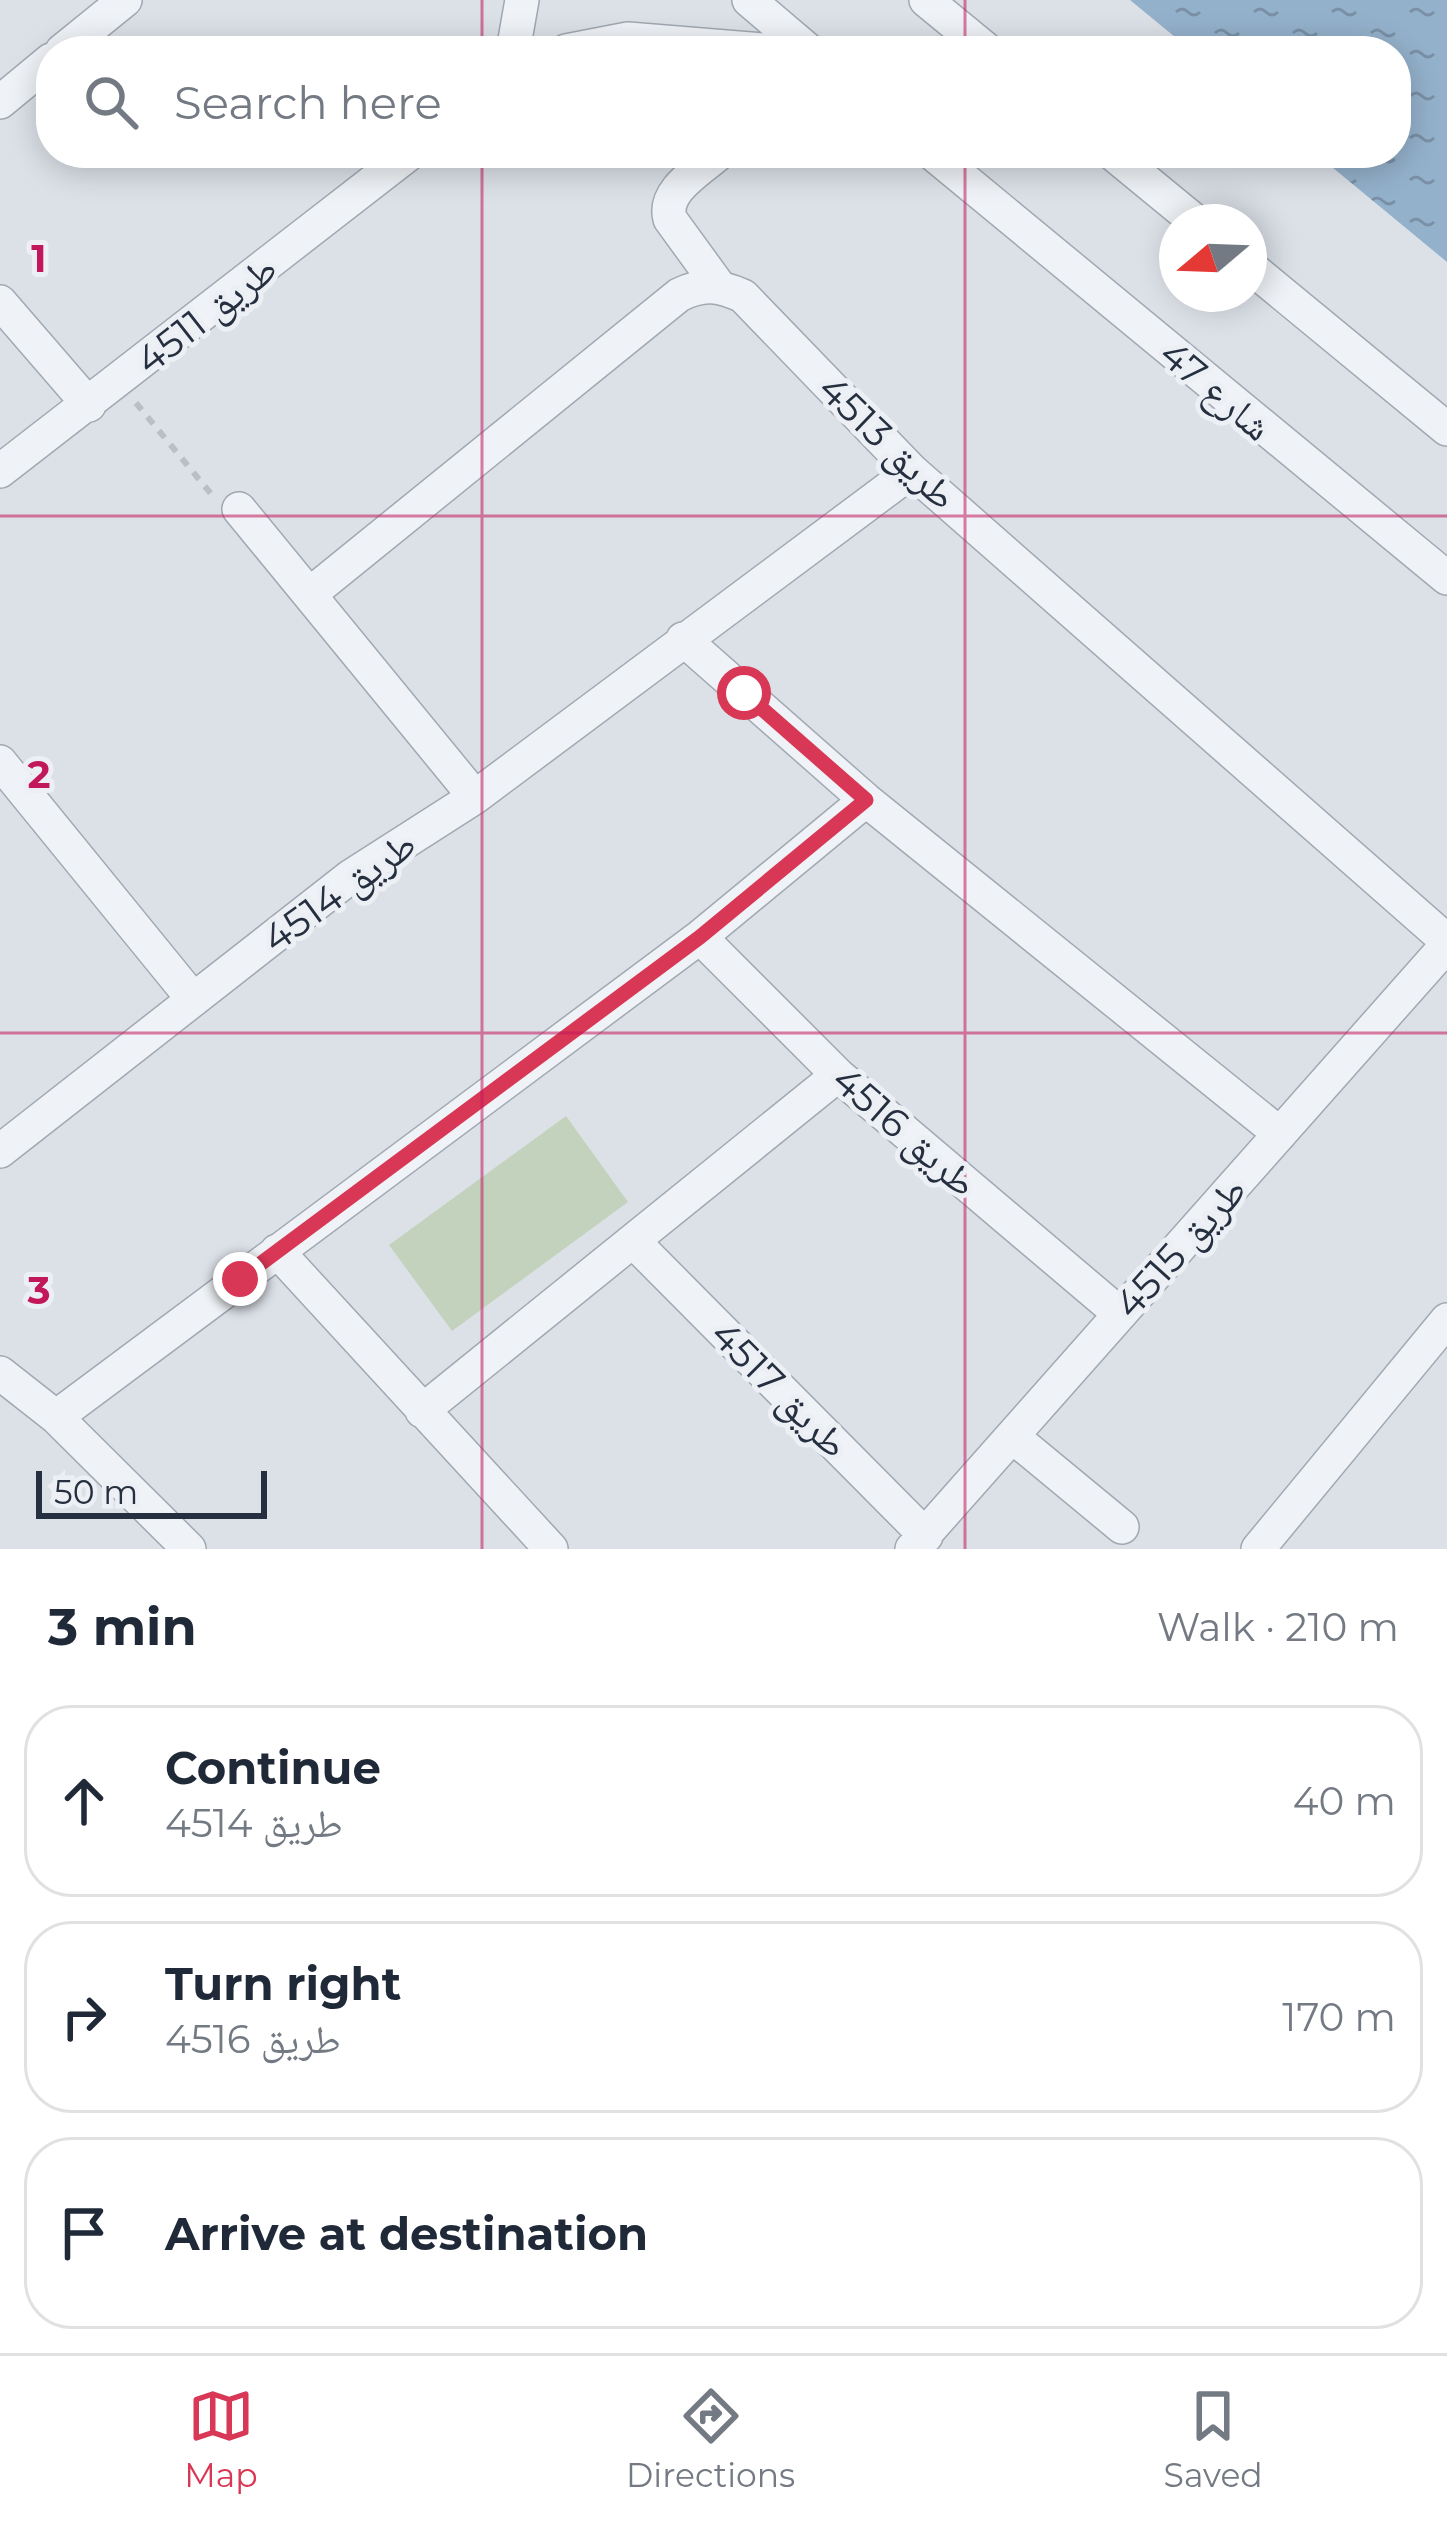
<!DOCTYPE html>
<meta charset="utf-8">
<style>
body{margin:0;font-family:Montserrat,"Noto Naskh Arabic",sans-serif;background:#f2f2f3;color:#1f2937}
.compass{position:absolute;left:1159px;top:204px;width:108px;height:108px;border-radius:50%;background:#fff;box-shadow:0 6px 30px #0003;rotate:251deg}
.scale{position:absolute;left:36px;bottom:30px;width:231px;box-sizing:border-box;padding-left:12px;border:6px solid #252f3f;border-top:0;font-size:33px;line-height:42px;white-space:nowrap;color:#252f3f;-webkit-text-stroke:9px #ecf0f5;paint-order:stroke}
.stop{position:absolute;width:36px;height:36px;margin:-27px;border:9px solid #d83755;border-radius:50%;background:#fff}
.stop.end{background:#d83755;border-color:#fff;box-shadow:0 3px 12px #0008}
.list{margin:0;padding:0;list-style:none}
h2{display:flex;justify-content:space-between;align-items:center;height:156px;margin:0;padding:0 48px;font-size:51px}
h2 small{font-size:39px;font-weight:400;color:#747a83}
.list li{display:grid;grid-template-columns:78px 1fr auto;gap:36px;align-items:center;box-sizing:border-box;height:192px;margin:0 24px 24px;padding:0 24px;border:3px solid #e0e1e3;border-radius:48px}
.list b{display:block;font-size:45px;white-space:nowrap}
.list p{margin:0;font-size:39px;white-space:nowrap;color:#747a83}
.list em{font-size:39px;font-style:normal;color:#747a83}
.icon{flex:none;width:66px;height:66px;fill:none;stroke:currentColor;stroke-width:2;stroke-linecap:round;stroke-linejoin:round}
.map{position:relative;flex:none;width:1447px;height:1549px;overflow:hidden}
.search{position:absolute;background:#fff;box-shadow:0 6px 30px #0003;left:36px;right:36px;top:36px;height:132px;display:flex;align-items:center;gap:30px;box-sizing:border-box;padding:0 42px;border-radius:48px;color:#747a83;font-size:45px}
.sheet{height:804px;background:#fff}
nav{display:flex;justify-content:space-around;align-items:center;box-sizing:border-box;height:168px;border-top:3px solid #e0e1e3;background:#fff;font-size:33px;color:#747a83}
nav a{display:grid;justify-items:center;gap:6px}
nav .on{color:#d83755}
.map>svg:first-child{display:block}
.pitch{fill:#c3d2bd}
.water{fill:url(#water-ripples)}
.lines{fill:none;stroke-linecap:round;stroke-linejoin:round}
.minor-casing{stroke:#a1a8b2;stroke-width:36}
.path{stroke:#babfc6;stroke-width:6;stroke-dasharray:9 9;stroke-linecap:butt}
.minor{stroke:#eff2f6;stroke-width:33}
.route{stroke:#d83755;stroke-width:15}
.grid{fill:none;stroke:#c2185b;stroke-width:3;stroke-opacity:0.55}
.labels{text-anchor:middle;dominant-baseline:central;stroke-width:10;stroke-linejoin:round;paint-order:stroke}
.street-label{font-size:39px;fill:#252f3f;stroke:#ecf0f5}
.grid-label{font-size:39px;text-anchor:middle;font-weight:bold;fill:#c2185b;stroke:#ecf0f5;stroke-width:10;stroke-linejoin:round;paint-order:stroke}
</style>
<div class="map">
<svg width="1447" height="1549" viewBox="0 0 1447 1549">
<defs>
<pattern id="water-ripples" width="26" height="14" patternUnits="userSpaceOnUse" patternTransform="scale(3)"><rect width="26" height="14" fill="#94b1cb"/><path d="M2 4q2-2 4 0t4 0M15 11q2-2 4 0t4 0" fill="none" stroke="#7990a6"/></pattern>
</defs>
<rect width="100%" height="100%" fill="#dce1e8"/>
<path class="pitch" d="M566,1116L628,1202L452,1331L389,1245Z"/>
<path class="water" d="M1130,0H1447V262L1315,153H1396V51H1192Z"/>
<g class="lines">
<g class="minor-casing">
<path id="minor" d="M749,0L809,51
M926,0L988,51
M62,51L125,0
M513,51L522,0
M566,51L628,39L776,51
M0,102L51,60
M932,153L1447,578
M1112,153L1196,222
M1249,266L1447,429
M718,285L670,219C662,191 699,171 719,153
M0,302L89,405
M0,471L410,153
M239,509L475,797
M310,594L679,295C704,283 718,285 743,296L912,471L1447,941
M683,639L866,800L1280,1134
M0,762L193,999
M700,937L838,1075L1120,1314
M0,1151L350,877L475,797L912,471
M634,1242L926,1536
M277,1251L551,1549
M0,1373L56,1417L189,1549
M422,1411L838,1075
M56,1417L700,937L866,800
M1013,1437L1122,1527
M912,1549L1447,945
M1258,1549L1447,1320"/>
</g>
<path class="path" d="M136,403L212,495"/>
<use href="#minor" class="minor"/>
</g>
<g class="lines">
<path class="route" d="M240,1279L700,937L866,800L744,693"/>
</g>
<path class="grid" d="M482,0V51M965,0V51M482,153V1549M965,153V1549M0,516H1447M0,1033H1447"/>
<g class="labels">
<g class="street-label">
<text transform="translate(206 314) rotate(-38)">طريق 4511</text>
<text transform="translate(1216 390) rotate(40)">شارع 47</text>
<text transform="translate(888 442) rotate(44)">طريق 4513</text>
<text transform="translate(339 891) rotate(-36)">طريق 4514</text>
<text transform="translate(905 1131) rotate(41)">طريق 4516</text>
<text transform="translate(1180 1247) rotate(-48)">طريق 4515</text>
<text transform="translate(780 1389) rotate(45)">طريق 4517</text>
</g>
</g>
<g class="grid-label">
<text x="39" y="272">1</text>
<text x="39" y="788">2</text>
<text x="39" y="1304">3</text>
</g>
</svg>
<svg class="compass" viewBox="-18 -18 36 36"><path d="M0-13l5 13h-10z" fill="#e53935"/><path d="M0 13l5-13h-10z" fill="#747a83"/></svg>
<div class="scale">50 m</div>
<div class="stop" style="left:744px;top:693px"></div>
<div class="stop end" style="left:240px;top:1279px"></div>
<div class="search"><svg class="icon" aria-label="search" viewBox="0 0 24 24"><circle cx="10" cy="10" r="6"/><path d="M15 15l6 6"/></svg>Search here</div>
</div>
<section class="sheet">
<h2>3 min<small>Walk · 210 m</small></h2>
<ul class="list">
<li><svg class="icon" aria-label="ahead" viewBox="0 0 24 24"><path d="M12 20V5M6 11l6-6 6 6"/></svg><div><b>Continue</b><p>طريق 4514</p></div><em>40 m</em></li>
<li><svg class="icon" aria-label="right" viewBox="0 0 24 24"><path d="M7 20v-9h11M14 6l5 5-5 5"/></svg><div><b>Turn right</b><p>طريق 4516</p></div><em>170 m</em></li>
<li><svg class="icon" aria-label="arrive" viewBox="0 0 24 24"><path d="M6 21V4h12l-3 4 3 4H6"/></svg><div><b>Arrive at destination</b></div></li>
</ul>
</section>
<nav>
<a class="on"><svg class="icon" aria-label="map" viewBox="0 0 24 24"><path d="M3 6l6-2 6 2 6-2v14l-6 2-6-2-6 2zM9 4v14M15 6v14"/></svg>Map</a>
<a><svg class="icon" aria-label="directions" viewBox="0 0 24 24"><path d="M12 3l9 9-9 9-9-9zM9 14v-3h6M13 9l2 2-2 2"/></svg>Directions</a>
<a><svg class="icon" aria-label="saved" viewBox="0 0 24 24"><path d="M7 4h10v16l-5-4-5 4z"/></svg>Saved</a>
</nav>
